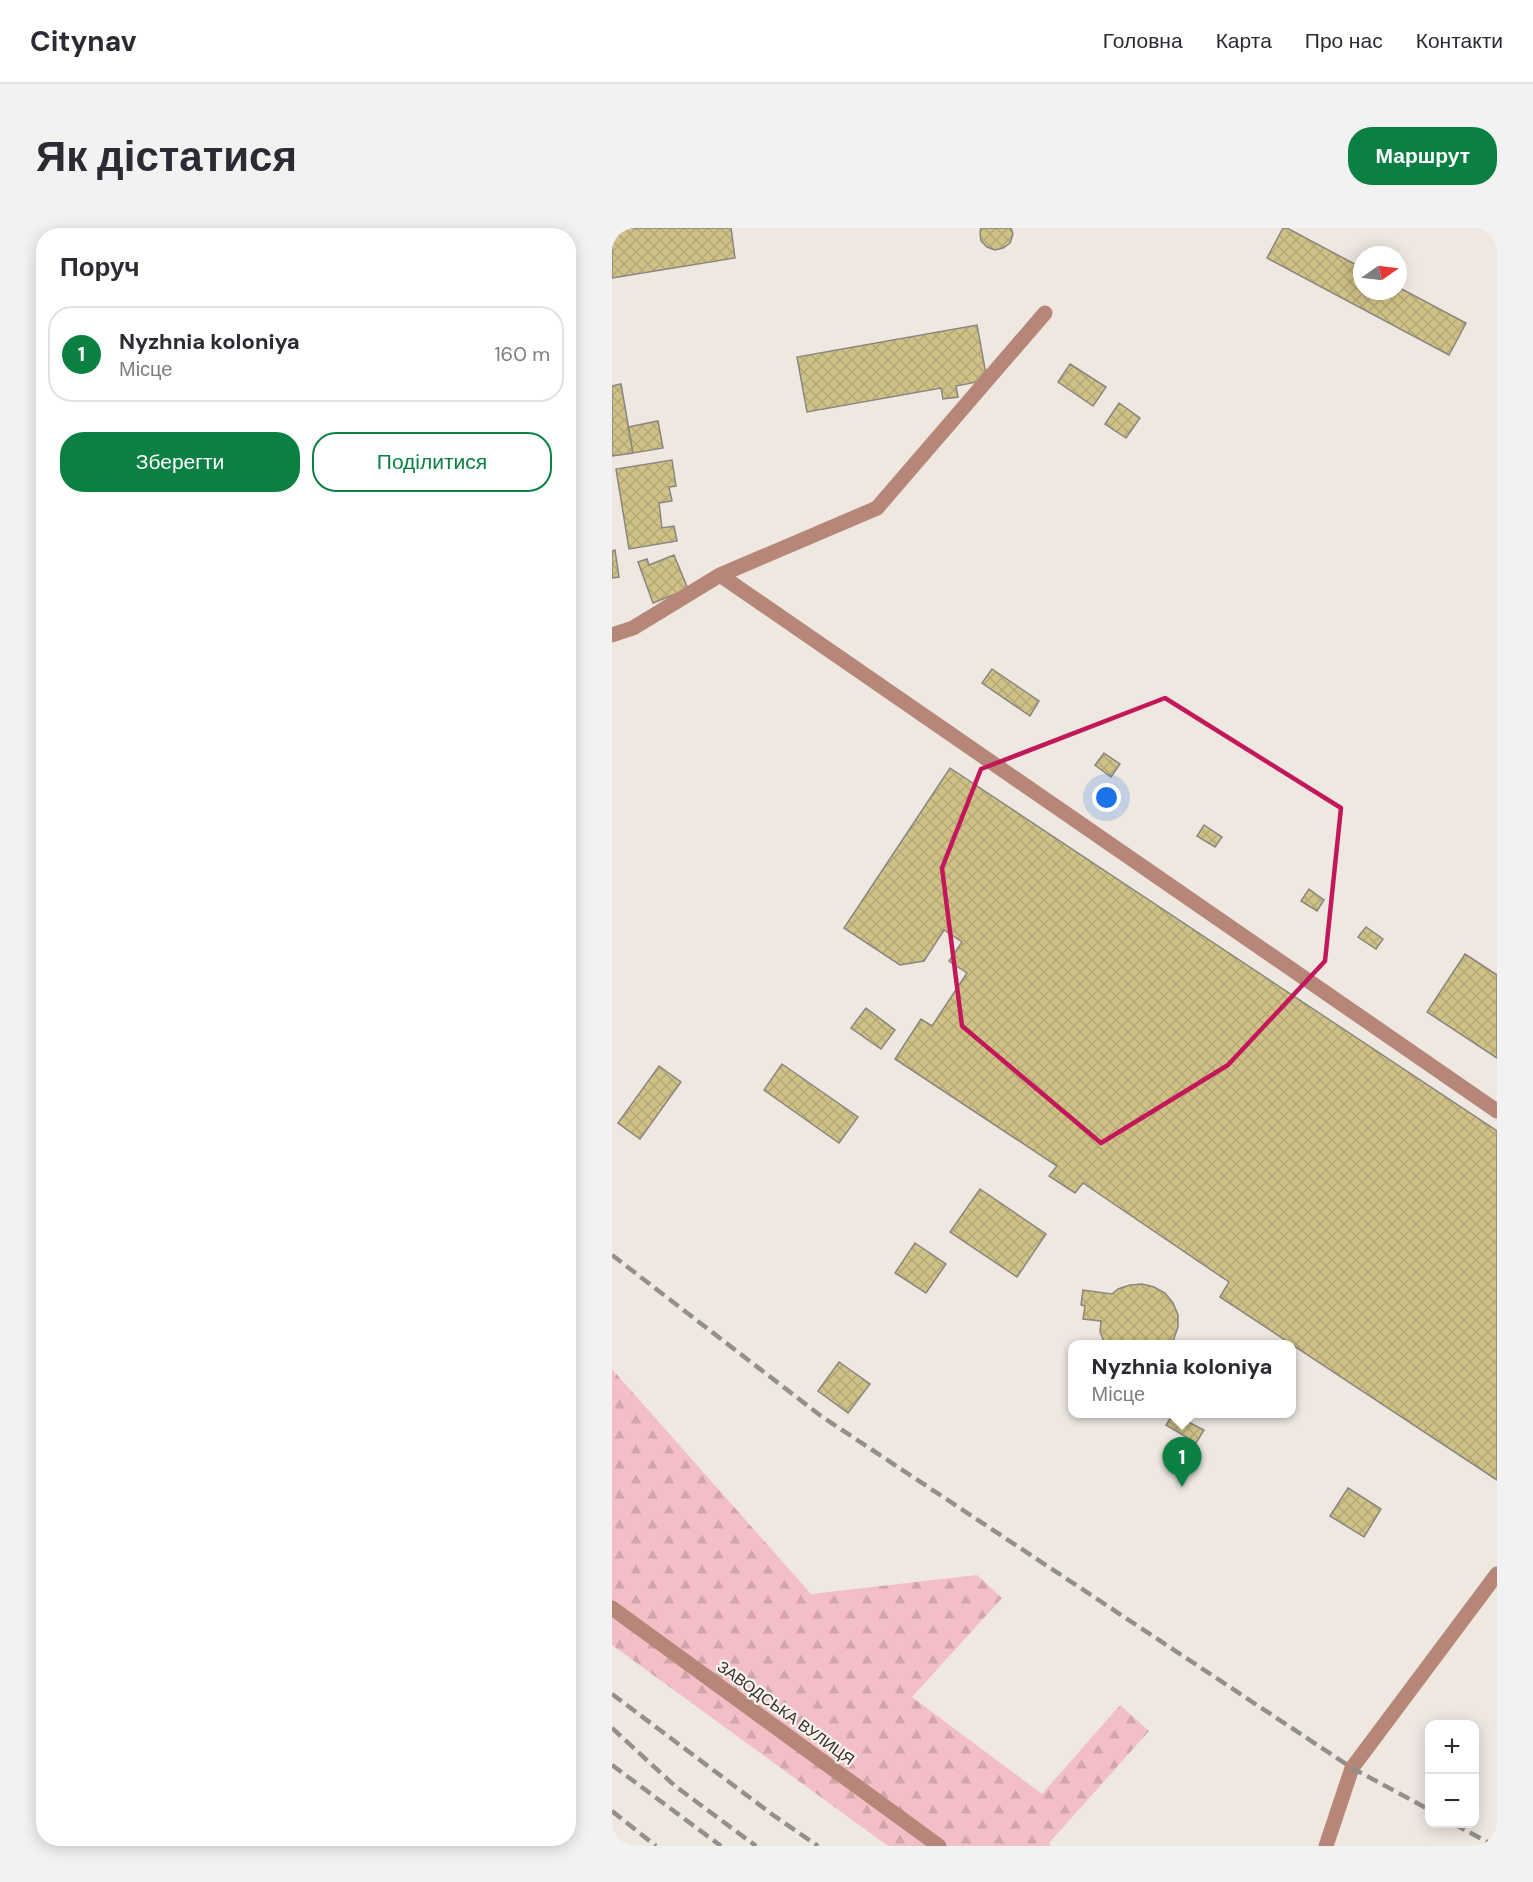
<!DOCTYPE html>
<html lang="uk">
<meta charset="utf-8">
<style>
body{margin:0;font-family:"DM Sans",sans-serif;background:#f2f2f3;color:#2b2b33}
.controls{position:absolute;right:18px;bottom:18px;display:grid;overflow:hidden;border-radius:12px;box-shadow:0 3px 15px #0003}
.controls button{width:54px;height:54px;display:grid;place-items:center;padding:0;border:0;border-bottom:2px solid #e1e1e2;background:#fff;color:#2b2b33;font:30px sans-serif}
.compass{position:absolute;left:741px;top:18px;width:54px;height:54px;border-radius:50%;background:#fff;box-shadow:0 3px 15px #0003;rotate:76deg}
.you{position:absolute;left:495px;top:570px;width:21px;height:21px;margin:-15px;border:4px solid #fff;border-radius:50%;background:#1a73e8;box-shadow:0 0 0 9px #1a73e833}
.badge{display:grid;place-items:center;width:39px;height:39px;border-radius:50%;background:#0b8043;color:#fff;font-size:20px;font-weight:700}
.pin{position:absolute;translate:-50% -50px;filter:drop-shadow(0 2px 3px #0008)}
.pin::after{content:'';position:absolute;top:32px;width:21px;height:18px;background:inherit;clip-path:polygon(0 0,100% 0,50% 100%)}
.popup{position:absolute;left:456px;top:1112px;width:228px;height:78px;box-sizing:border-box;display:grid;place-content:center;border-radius:12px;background:#fff;filter:drop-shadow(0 2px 4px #0005);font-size:20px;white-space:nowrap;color:#7c7c81}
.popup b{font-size:22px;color:#2b2b33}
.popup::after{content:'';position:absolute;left:50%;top:100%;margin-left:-12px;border:12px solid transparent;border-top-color:#fff}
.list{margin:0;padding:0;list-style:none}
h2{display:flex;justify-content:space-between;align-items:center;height:78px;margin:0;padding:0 24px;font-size:26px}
h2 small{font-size:20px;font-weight:400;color:#7c7c81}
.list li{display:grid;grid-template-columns:39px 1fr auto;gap:18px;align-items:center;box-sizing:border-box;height:96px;margin:0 12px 12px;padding:0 12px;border:2px solid #e1e1e2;border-radius:24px}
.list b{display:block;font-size:22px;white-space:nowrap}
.list p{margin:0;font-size:20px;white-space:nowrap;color:#7c7c81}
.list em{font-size:20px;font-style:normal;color:#7c7c81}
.actions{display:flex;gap:12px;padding:18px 24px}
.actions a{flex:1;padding:14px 0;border:2px solid #0b8043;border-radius:24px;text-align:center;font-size:21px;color:#0b8043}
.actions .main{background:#0b8043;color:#fff}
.map{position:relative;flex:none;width:885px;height:1618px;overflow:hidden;border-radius:24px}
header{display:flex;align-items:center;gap:36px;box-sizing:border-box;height:84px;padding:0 30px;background:#fff;border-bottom:2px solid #e1e1e2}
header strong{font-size:28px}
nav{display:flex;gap:33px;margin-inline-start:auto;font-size:21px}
.intro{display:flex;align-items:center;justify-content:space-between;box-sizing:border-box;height:144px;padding:0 36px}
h1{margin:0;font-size:42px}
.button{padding:15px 27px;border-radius:24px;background:#0b8043;color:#fff;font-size:21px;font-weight:700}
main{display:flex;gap:36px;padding:0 36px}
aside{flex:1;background:#fff;border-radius:24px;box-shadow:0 3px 15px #0003}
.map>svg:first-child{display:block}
.forest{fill:url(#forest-firs)}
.building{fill:url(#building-cross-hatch);stroke:#88867f;stroke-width:1.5}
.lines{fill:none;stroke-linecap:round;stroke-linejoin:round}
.minor{stroke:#b68778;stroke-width:15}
.rail{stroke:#938f8a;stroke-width:4.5;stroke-dasharray:12 6;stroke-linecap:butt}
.marked{fill:none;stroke:#c2185b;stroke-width:4.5;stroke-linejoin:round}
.labels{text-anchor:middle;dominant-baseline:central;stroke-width:4.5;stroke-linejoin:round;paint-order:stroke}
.street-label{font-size:16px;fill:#34322f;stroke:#fcf5ee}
</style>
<header>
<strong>Citynav</strong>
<nav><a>Головна</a><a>Карта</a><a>Про нас</a><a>Контакти</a></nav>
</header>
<div class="intro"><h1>Як дістатися</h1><a class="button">Маршрут</a></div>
<main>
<aside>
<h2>Поруч<small></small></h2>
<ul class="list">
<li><span class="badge">1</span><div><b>Nyzhnia koloniya</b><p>Місце</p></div><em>160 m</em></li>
</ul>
<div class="actions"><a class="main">Зберегти</a><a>Поділитися</a></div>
</aside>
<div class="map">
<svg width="885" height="1618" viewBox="0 0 885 1618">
<defs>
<pattern id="forest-firs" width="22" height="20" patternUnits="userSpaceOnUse" patternTransform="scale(1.5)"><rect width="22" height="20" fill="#f3bfc6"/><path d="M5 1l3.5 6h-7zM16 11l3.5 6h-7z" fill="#d1a5aa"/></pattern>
<pattern id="building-cross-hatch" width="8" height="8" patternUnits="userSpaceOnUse" patternTransform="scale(1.5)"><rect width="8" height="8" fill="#d0c287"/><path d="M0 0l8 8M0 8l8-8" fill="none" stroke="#b3a775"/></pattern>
</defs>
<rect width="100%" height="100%" fill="#eee8e1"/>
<path class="forest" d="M0,1141L199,1366L365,1347L390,1370L300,1469L430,1566L508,1477L537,1503L437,1615L439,1618H276L0,1417Z"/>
<path class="building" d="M0,0H119L123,30L0,50Z
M369,0H399L401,6L398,15L391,20L383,22L375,19L369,13L368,4Z
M671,0H675L750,40V63H786V59L854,95L837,127L655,30Z
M365,97L375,152L344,158L346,169L331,171L329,160L195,184L185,129Z
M458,136L494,159L481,178L446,154Z
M9,156L21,225L0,228V158Z
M507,175L528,190L514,210L493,196Z
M46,193L51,220L21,225L16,199Z
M60,232L64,258L57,259L60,273L47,275L50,300L62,298L65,313L17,321L4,241Z
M3,322L7,349L0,350V323Z
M62,327L76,361L41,375L26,334L35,331L37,337Z
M380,441L427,473L418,488L370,455Z
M492,525L508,536L499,549L483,537Z
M338,540L885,903V1252L608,1069L617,1054L471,955L463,965L437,948L445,938L283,831L309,791L320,798L355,745L337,733L350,714L332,702L312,733L288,737L232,700Z
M592,597L610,609L603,619L585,608Z
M697,661L712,672L705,683L689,673Z
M754,699L771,711L764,721L746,709Z
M853,726L885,747V830L815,784Z
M254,780L283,802L269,821L239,800Z
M170,836L246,889L227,915L152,862Z
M47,838L69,854L28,911L6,895Z
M368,961L434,1006L405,1049L338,1004Z
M303,1015L334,1036L314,1065L283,1045Z
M530,1056L542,1059L553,1065L561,1075L566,1087V1099L560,1116H493L488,1104L489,1093L471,1091L473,1078L469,1077L471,1062L500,1066L506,1061L518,1057Z
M227,1134L258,1156L236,1185L206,1163Z
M561,1186L592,1202L584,1215L554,1197Z
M736,1260L769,1281L752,1309L718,1288Z"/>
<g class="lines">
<path class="minor" d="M433,85L265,280L108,347L885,883
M0,407L21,400L108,347
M0,1380L327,1618
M714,1618L740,1540L885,1346"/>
<path class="rail" d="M0,1027L209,1188L740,1540L818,1582
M0,1466L161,1587L206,1618
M0,1500L63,1558L144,1618
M0,1537L109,1618
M0,1583L44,1618
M842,1596L883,1618"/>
</g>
<path class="marked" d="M553,470L729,580L713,733L616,837L489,915L350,798L330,640L369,541Z"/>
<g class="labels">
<g class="street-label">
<text transform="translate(174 1485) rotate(36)">ЗАВОДСЬКА ВУЛИЦЯ</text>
</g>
</g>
</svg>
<div class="controls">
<button>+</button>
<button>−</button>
</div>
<svg class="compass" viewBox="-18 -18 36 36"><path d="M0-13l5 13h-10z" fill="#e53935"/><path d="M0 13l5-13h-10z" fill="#7c7c81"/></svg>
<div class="you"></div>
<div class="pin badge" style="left:570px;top:1259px">1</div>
<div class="popup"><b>Nyzhnia koloniya</b>Місце</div>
</div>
</main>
